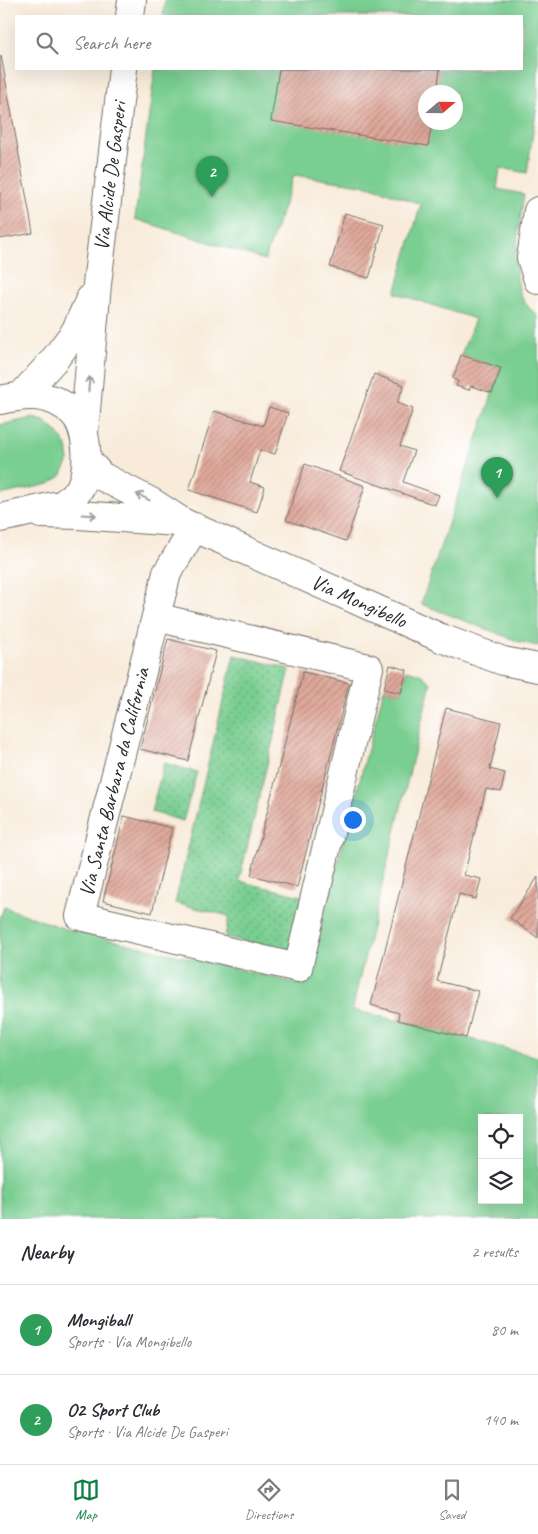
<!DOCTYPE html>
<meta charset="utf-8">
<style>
body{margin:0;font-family:Caveat,sans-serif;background:#f7f7f7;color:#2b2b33}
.controls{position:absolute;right:15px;bottom:15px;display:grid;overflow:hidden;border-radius:0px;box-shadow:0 5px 20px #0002}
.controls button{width:45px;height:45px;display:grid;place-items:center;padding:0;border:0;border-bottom:1px solid #e1e1e2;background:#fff;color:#2b2b33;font:25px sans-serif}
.compass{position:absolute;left:418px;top:85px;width:45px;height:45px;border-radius:50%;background:#fff;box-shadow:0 5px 20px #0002;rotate:70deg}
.you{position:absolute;left:352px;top:819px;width:18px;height:18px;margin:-12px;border:4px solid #fff;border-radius:50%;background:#1a73e8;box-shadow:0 0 0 8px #1a73e833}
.badge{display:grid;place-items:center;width:32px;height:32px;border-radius:50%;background:#0b8043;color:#fff;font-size:16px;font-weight:700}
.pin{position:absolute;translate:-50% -41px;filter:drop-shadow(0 1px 2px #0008)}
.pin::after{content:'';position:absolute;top:26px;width:18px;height:15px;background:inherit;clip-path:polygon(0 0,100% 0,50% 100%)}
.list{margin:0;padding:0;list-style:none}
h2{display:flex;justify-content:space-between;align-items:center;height:65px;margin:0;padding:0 20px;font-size:21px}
h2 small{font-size:16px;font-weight:400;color:#7c7c81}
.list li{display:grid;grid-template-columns:32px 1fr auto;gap:15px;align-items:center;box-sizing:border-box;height:90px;padding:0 20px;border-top:1px solid #e1e1e2}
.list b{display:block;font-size:19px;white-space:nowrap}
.list p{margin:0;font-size:16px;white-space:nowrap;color:#7c7c81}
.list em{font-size:16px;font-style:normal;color:#7c7c81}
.icon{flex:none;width:28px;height:28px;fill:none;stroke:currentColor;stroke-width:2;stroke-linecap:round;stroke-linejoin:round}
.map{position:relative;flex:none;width:538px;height:1219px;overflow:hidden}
.search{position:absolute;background:#fff;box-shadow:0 5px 20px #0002;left:15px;right:15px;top:15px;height:55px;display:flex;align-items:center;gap:12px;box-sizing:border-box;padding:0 18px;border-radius:0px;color:#7c7c81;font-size:19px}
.sheet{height:245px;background:#fff}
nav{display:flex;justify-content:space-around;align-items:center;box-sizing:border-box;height:70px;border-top:1px solid #e1e1e2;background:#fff;font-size:14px;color:#7c7c81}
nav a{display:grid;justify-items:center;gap:2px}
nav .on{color:#0b8043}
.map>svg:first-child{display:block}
.green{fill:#79ce91;stroke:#527c5e;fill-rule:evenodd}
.garden{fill:url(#garden-dots);stroke:#527c5e}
.building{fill:url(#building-hatch)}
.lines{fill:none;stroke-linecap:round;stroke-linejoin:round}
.minor-casing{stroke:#736e68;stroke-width:30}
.minor{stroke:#fff;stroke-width:28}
.oneway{stroke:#a0a0a0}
.labels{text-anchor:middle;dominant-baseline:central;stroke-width:4;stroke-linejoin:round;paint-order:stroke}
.street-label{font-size:21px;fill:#2b2b2b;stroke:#fff}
</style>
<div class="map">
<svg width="538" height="1219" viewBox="0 0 538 1219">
<defs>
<pattern id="garden-dots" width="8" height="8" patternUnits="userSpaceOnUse" patternTransform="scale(1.25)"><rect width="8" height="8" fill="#79ce91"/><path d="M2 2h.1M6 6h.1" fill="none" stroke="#63a777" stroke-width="1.8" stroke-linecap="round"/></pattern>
<pattern id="building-hatch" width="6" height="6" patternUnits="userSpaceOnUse" patternTransform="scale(1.25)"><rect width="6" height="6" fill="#e0a99b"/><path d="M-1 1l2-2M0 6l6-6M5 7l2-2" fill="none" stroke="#b68a7f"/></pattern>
</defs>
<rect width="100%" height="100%" fill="#fff"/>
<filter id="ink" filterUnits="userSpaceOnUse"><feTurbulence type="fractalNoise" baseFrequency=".02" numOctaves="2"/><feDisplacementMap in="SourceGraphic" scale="10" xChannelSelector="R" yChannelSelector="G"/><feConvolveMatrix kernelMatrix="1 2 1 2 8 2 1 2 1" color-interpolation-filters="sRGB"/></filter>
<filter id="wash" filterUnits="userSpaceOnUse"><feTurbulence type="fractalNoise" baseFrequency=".0096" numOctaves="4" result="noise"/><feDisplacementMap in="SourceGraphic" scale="20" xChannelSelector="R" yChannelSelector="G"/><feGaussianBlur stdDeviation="1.12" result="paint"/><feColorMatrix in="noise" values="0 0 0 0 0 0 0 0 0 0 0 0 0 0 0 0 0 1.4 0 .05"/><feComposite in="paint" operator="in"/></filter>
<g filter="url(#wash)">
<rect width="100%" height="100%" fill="#f8ebda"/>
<path class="green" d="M165,0H538V98L527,173L500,168L497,189L524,194C520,226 510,263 521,295C523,302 532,311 538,316V646L520,642L421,604L501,368L461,355L475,319L395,293L421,204L368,186L294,175L265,260L135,219L155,69H522V16H163ZM426,92H456V122H426Z
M33,418L44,421L57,432L67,446L69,461L61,476L49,484L0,495V425Z
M407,670L420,674L431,683L352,1010C389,1018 426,1027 464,1037C489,1044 513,1051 538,1057V1219H0V918L4,907L65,929L305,985L384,689L401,693ZM482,1118H519V1200H482Z"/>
<path class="garden" d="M234,655L290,669L239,881L306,897L292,953L225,937L229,916L175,903Z
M164,763L197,772L183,821L151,812Z"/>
<g id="blocks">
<path class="building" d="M1,55L33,233L0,239V56Z
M279,69H440L437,92H426V122H432L428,146L271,121Z
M345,213L384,224L369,278L330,267Z
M461,355L501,368L492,393L471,386L469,390L456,386L458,381L453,379Z
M374,374L404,385L397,403L413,409L400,446L414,451L403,482L439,495L435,505L339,471Z
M269,407L288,413L275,454L260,450L250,482L265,487L257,512L189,490L214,411L263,426Z
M305,464L365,486L346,541L286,520Z
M168,639L216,651L188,761L140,749Z
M390,665L407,670L401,693L384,689Z
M303,672L349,683L297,887L251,875Z
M446,708L501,722L490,769L505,773L501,792L486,789L464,875L481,879L476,899L459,894L437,981L478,991L466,1038L398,1020L399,1013L371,1005Z
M124,816L172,828L152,913L103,901Z
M538,877V938L510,918Z"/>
</g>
</g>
<g filter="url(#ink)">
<use href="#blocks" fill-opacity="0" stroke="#736e68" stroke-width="1"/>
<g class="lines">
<g class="minor-casing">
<path id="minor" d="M130,16L132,0
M538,211L531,258L538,280
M22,395L54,360L75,332L90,299
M0,400C27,394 50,392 72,412C89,428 91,472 78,491C75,495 67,501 63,504C59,506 53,506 49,507C32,511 16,515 0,518
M84,433L97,284L123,69
M87,460L101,476L153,503L184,523L441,638L503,661L538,668
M41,514L78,515L178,522
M156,617L369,668L298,968L80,916L167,573L195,527"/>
</g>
<use href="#minor" class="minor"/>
</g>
<defs><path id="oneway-shaft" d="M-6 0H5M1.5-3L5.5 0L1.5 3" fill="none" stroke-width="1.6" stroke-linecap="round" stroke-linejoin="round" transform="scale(1.25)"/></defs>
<g class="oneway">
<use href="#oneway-shaft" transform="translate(89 384) rotate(-85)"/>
<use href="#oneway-shaft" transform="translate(143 497) rotate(-153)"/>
<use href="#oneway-shaft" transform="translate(89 515) rotate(3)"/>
</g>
</g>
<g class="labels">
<g class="street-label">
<text transform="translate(110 176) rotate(-83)">Via Alcide De Gasperi</text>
<text transform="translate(359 601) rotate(24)">Via Mongibello</text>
<text transform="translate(114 782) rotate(-76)">Via Santa Barbara da California</text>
</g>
</g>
</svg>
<div class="controls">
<button><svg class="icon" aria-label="locate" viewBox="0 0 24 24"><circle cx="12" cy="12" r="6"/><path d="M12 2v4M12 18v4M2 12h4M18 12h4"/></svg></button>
<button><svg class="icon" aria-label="layers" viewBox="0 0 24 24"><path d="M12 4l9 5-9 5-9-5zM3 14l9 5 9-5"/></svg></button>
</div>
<svg class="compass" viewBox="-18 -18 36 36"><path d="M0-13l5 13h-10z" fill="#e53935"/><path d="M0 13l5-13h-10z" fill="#7c7c81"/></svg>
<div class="you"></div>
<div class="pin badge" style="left:497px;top:498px;background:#2e9e5b">1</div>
<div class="pin badge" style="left:212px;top:197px;background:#2e9e5b">2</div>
<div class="search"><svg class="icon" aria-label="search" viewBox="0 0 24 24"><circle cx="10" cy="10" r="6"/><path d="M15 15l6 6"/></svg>Search here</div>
</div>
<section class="sheet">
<h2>Nearby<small>2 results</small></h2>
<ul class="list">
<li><span class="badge" style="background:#2e9e5b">1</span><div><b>Mongiball</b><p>Sports · Via Mongibello</p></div><em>80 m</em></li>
<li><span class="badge" style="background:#2e9e5b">2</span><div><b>O2 Sport Club</b><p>Sports · Via Alcide De Gasperi</p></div><em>140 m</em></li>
</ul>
</section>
<nav>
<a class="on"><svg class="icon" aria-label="map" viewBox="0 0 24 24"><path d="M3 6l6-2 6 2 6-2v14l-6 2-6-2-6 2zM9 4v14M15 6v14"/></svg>Map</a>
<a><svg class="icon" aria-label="directions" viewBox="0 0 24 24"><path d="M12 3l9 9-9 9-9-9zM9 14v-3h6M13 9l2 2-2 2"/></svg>Directions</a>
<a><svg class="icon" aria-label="saved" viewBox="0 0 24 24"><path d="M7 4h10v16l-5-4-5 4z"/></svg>Saved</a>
</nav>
